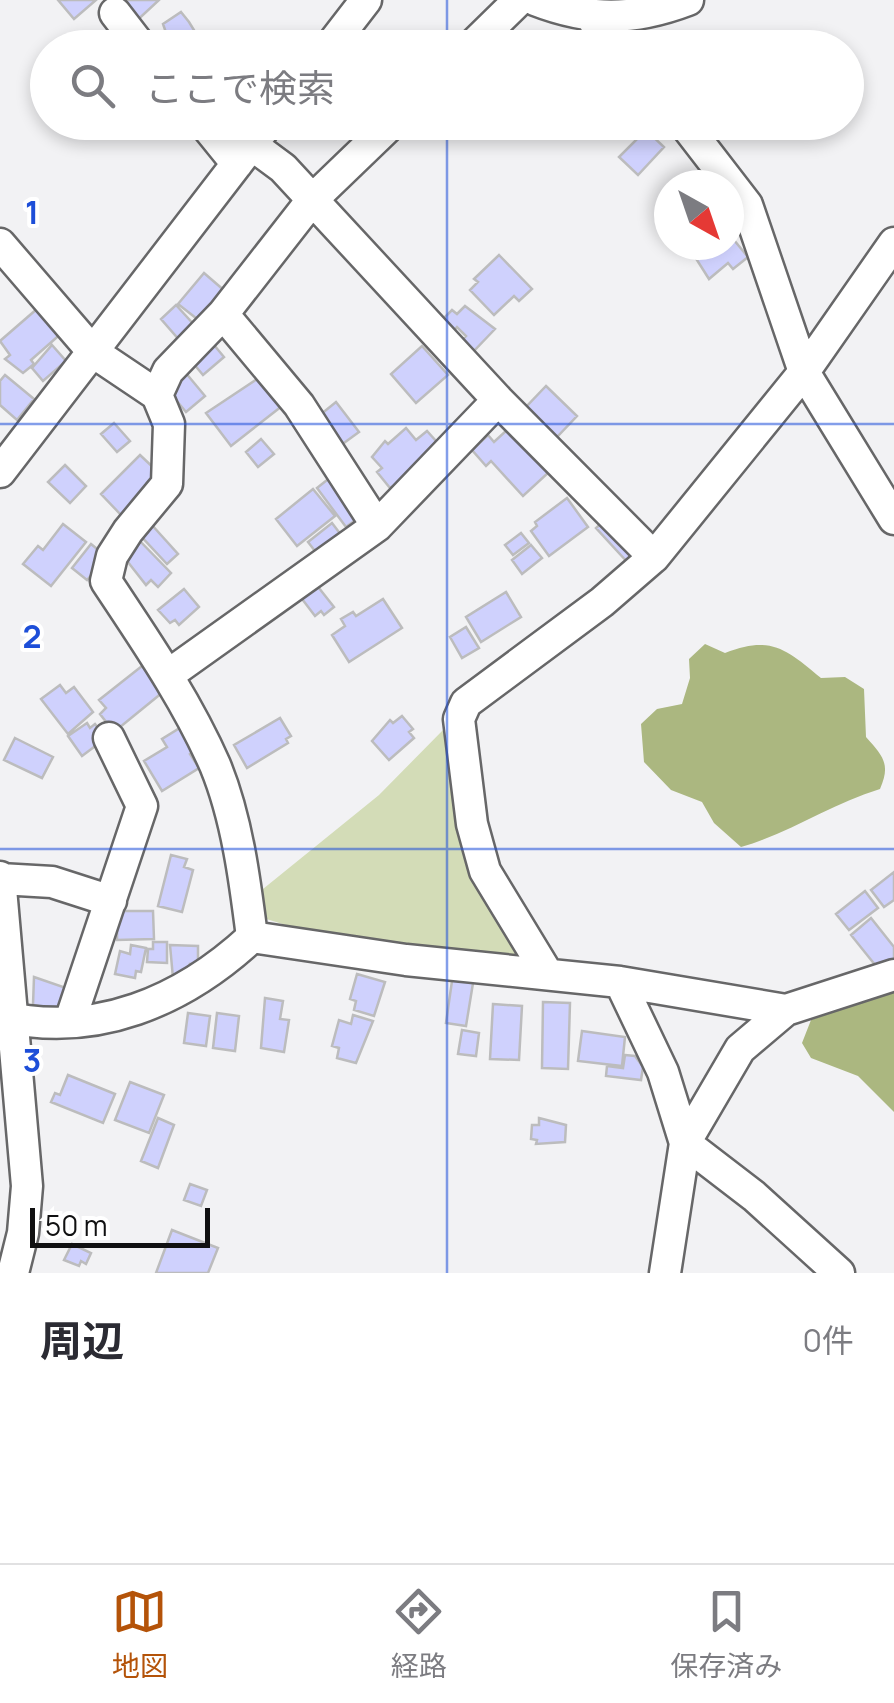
<!DOCTYPE html>
<html lang="ja">
<meta charset="utf-8">
<style>
body{margin:0;font-family:Manrope,"Noto Sans JP",sans-serif;background:#f7f7f7;color:#2b2b33}
.compass{position:absolute;left:654px;top:170px;width:90px;height:90px;border-radius:50%;background:#fff;box-shadow:0 5px 15px #0003;rotate:140deg}
.scale{position:absolute;left:30px;bottom:25px;width:180px;box-sizing:border-box;padding-left:10px;border:5px solid #101011;border-top:0;font-size:28px;line-height:35px;white-space:nowrap;color:#101011;-webkit-text-stroke:8px #fff;paint-order:stroke}
.list{margin:0;padding:0;list-style:none}
h2{display:flex;justify-content:space-between;align-items:center;height:130px;margin:0;padding:0 40px;font-size:42px}
h2 small{font-size:32px;font-weight:400;color:#7c7c81}
.icon{flex:none;width:55px;height:55px;fill:none;stroke:currentColor;stroke-width:2;stroke-linecap:round;stroke-linejoin:round}
.map{position:relative;flex:none;width:894px;height:1273px;overflow:hidden}
.search{position:absolute;background:#fff;box-shadow:0 5px 15px #0003;left:30px;right:30px;top:30px;height:110px;display:flex;align-items:center;gap:25px;box-sizing:border-box;padding:0 35px;border-radius:55px;color:#7c7c81;font-size:38px}
.sheet{height:290px;background:#fff}
nav{display:flex;justify-content:space-around;align-items:center;box-sizing:border-box;height:140px;border-top:2px solid #e1e1e2;background:#fff;font-size:28px;color:#7c7c81}
nav a{display:grid;justify-items:center;gap:5px}
nav .on{color:#b45309}
.map>svg:first-child{display:block}
.green{fill:#d3dcb7}
.forest{fill:#abb780}
.building{fill:#cfd1fd;stroke:#bcbcbd;stroke-width:2.5}
.lines{fill:none;stroke-linecap:round;stroke-linejoin:round}
.minor-casing{stroke:#676768;stroke-width:35}
.minor{stroke:#fff;stroke-width:30}
.grid{fill:none;stroke:#1d4ed8;stroke-width:2.5;stroke-opacity:0.55}
.grid-label{font-size:32px;text-anchor:middle;font-weight:bold;fill:#1d4ed8;stroke:#fff;stroke-width:8;stroke-linejoin:round;paint-order:stroke}
</style>
<div class="map">
<svg width="894" height="1273" viewBox="0 0 894 1273">
<rect width="100%" height="100%" fill="#f2f2f4"/>
<path class="green" d="M445,728L520,940L521,964L335,940L263,918L259,902L263,889L379,795Z"/>
<path class="forest" d="M705,644L725,653C771,635 786,649 821,678L845,677L864,689L866,737C883,756 891,764 880,789C831,804 790,833 741,847L714,823L702,802L671,790L644,762L641,724L657,709L682,704L690,678L689,659Z
M894,989V1112L858,1076L811,1058L802,1043L811,1020Z"/>
<path class="building" d="M58,0H96L74,19Z
M121,0H159L131,26Z
M181,12L189,22L205,48H164L170,44L163,24Z
M646,130L664,147L638,175L619,157Z
M729,234L748,257L733,269L728,263L709,279L690,249L729,245Z
M499,255L532,289L519,301L514,296L494,315L470,290L478,282L474,279Z
M204,273L226,292L201,322L178,304Z
M45,302L64,331L31,360L34,364L23,373L5,359L10,355L0,341Z
M176,305L197,328L181,342L161,319Z
M465,306L495,329L471,354L459,343L466,336L457,327L451,334L440,322L452,310L457,314Z
M209,339L224,357L203,375L188,357Z
M52,345L66,361L43,381L32,368Z
M422,346L448,375L416,403L391,374Z
M185,372L205,396L186,412L166,388Z
M5,375L34,399L17,420L0,405V381Z
M260,377L282,406L231,446L206,413Z
M546,386L577,416L557,437L526,407Z
M336,402L359,432L337,448L315,419Z
M114,423L130,441L117,452L101,434Z
M406,428L416,440L427,431L445,451L390,488L377,472L382,468L372,457L385,441L388,444Z
M508,429L548,473L523,496L491,461L486,466L472,450L488,435L494,442Z
M261,439L274,454L258,467L246,452Z
M140,455L158,472L147,483L151,487L122,516L101,494Z
M65,465L86,486L70,503L48,482Z
M332,476L361,516L346,527L317,488Z
M313,489L335,516L297,546L276,519Z
M567,498L588,527L549,556L531,531L537,526L535,522Z
M607,518L643,553L630,565L596,528Z
M332,523L345,540L318,555L308,542Z
M63,524L86,542L51,586L23,564L38,546L43,550Z
M151,524L178,554L167,564L139,534Z
M521,533L529,543L513,555L505,545Z
M136,537L171,573L158,587L151,580L146,585L120,552Z
M91,544L107,557L87,580L72,568Z
M531,545L542,558L522,574L512,560Z
M315,583L334,607L324,615L321,611L315,616L299,595Z
M184,589L199,607L179,625L175,620L170,623L158,610Z
M506,592L521,617L481,642L466,617Z
M383,599L402,628L349,662L332,635L345,626L341,619L353,612L356,616Z
M466,627L479,648L462,658L450,637Z
M142,666L163,692L114,732L100,714L106,708L99,700Z
M60,685L66,693L74,687L93,712L68,734L41,699Z
M402,716L413,729L409,732L414,738L389,760L372,741L390,720L393,723Z
M280,718L291,736L286,739L288,743L247,768L234,745Z
M87,723L90,728L95,724L106,738L82,756L68,736Z
M183,726L197,749L190,754L199,768L162,791L144,761L167,747L162,739Z
M15,738L53,757L42,778L4,760Z
M171,855L187,859L184,867L193,870L182,912L158,906Z
M894,872V900L884,907L871,890Z
M865,891L878,908L849,930L836,914Z
M117,911H153L154,939L117,940Z
M871,918L894,947V960L880,971L851,935Z
M153,942H167V963L147,962L148,949H153Z
M131,945L146,948L141,972L136,971L135,978L115,974L120,951L130,954Z
M170,945L198,946V964H190V978H173Z
M357,974L385,982L374,1016L354,1010L356,1001L350,999Z
M453,974L474,977L466,1026L446,1023Z
M34,977L69,989L64,1011L33,1005Z
M265,998L283,1001L280,1019L289,1020L284,1052L261,1048Z
M543,1002L570,1003L568,1069L542,1068Z
M493,1004L522,1006L519,1060L490,1059Z
M188,1013L210,1016L206,1046L184,1043Z
M217,1013L239,1016L235,1051L213,1048Z
M353,1015L373,1021L356,1063L337,1058L339,1048L332,1046L339,1020L351,1024Z
M462,1030L479,1033L476,1056L458,1054Z
M582,1031L625,1037L622,1066L578,1061Z
M625,1055L635,1056L643,1067L641,1080L606,1076L607,1066L623,1068Z
M68,1075L115,1094L103,1123L51,1102L55,1093L60,1095Z
M130,1082L164,1095L149,1133L115,1120Z
M158,1118L174,1125L158,1168L141,1161Z
M539,1118L566,1125L565,1142L536,1144L537,1140L531,1139L532,1125H539Z
M190,1184L207,1190L201,1206L184,1200Z
M172,1230L218,1248L208,1273H156Z
M72,1244L91,1253L86,1264L81,1261L79,1266L64,1260Z"/>
<g class="lines">
<g class="minor-casing">
<path id="minor" d="M535,0C589,21 633,21 688,0
M115,13L142,48
M592,18L611,48
M329,48L366,0
M470,48L519,0
M203,122L237,164
M683,122L747,205L804,372L894,519
M252,145L283,168L498,400L654,557
M0,244L93,352L157,395L169,424L167,484L128,531L112,556L106,581C145,640 186,699 215,765C237,818 245,881 252,937
M223,314L299,405L377,526
M157,395L168,371L223,314L312,200L393,122
M0,472L269,122
M168,675L377,526L498,400
M0,877L27,1186L23,1233L13,1273
M0,879L52,882L111,901
M547,973L485,871L472,824L459,719L466,703L602,602L654,557L804,372L894,243
M620,982L663,1072L685,1143L754,1196L839,1273
M0,1016C96,1039 183,1001 252,937L406,960L620,982L786,1010L894,975
M70,1021L142,806L109,738
M665,1273L685,1143L740,1049L786,1010"/>
</g>
<use href="#minor" class="minor"/>
</g>
<path class="grid" d="M447,0V48M447,122V1273M0,424H894M0,849H894"/>
<g class="grid-label">
<text x="32" y="224">1</text>
<text x="32" y="648">2</text>
<text x="32" y="1072">3</text>
</g>
</svg>
<svg class="compass" viewBox="-18 -18 36 36"><path d="M0-13l5 13h-10z" fill="#e53935"/><path d="M0 13l5-13h-10z" fill="#7c7c81"/></svg>
<div class="scale">50 m</div>
<div class="search"><svg class="icon" aria-label="search" viewBox="0 0 24 24"><circle cx="10" cy="10" r="6"/><path d="M15 15l6 6"/></svg>ここで検索</div>
</div>
<section class="sheet">
<h2>周辺<small>0件</small></h2>
<ul class="list">
</ul>
</section>
<nav>
<a class="on"><svg class="icon" aria-label="map" viewBox="0 0 24 24"><path d="M3 6l6-2 6 2 6-2v14l-6 2-6-2-6 2zM9 4v14M15 6v14"/></svg>地図</a>
<a><svg class="icon" aria-label="directions" viewBox="0 0 24 24"><path d="M12 3l9 9-9 9-9-9zM9 14v-3h6M13 9l2 2-2 2"/></svg>経路</a>
<a><svg class="icon" aria-label="saved" viewBox="0 0 24 24"><path d="M7 4h10v16l-5-4-5 4z"/></svg>保存済み</a>
</nav>
